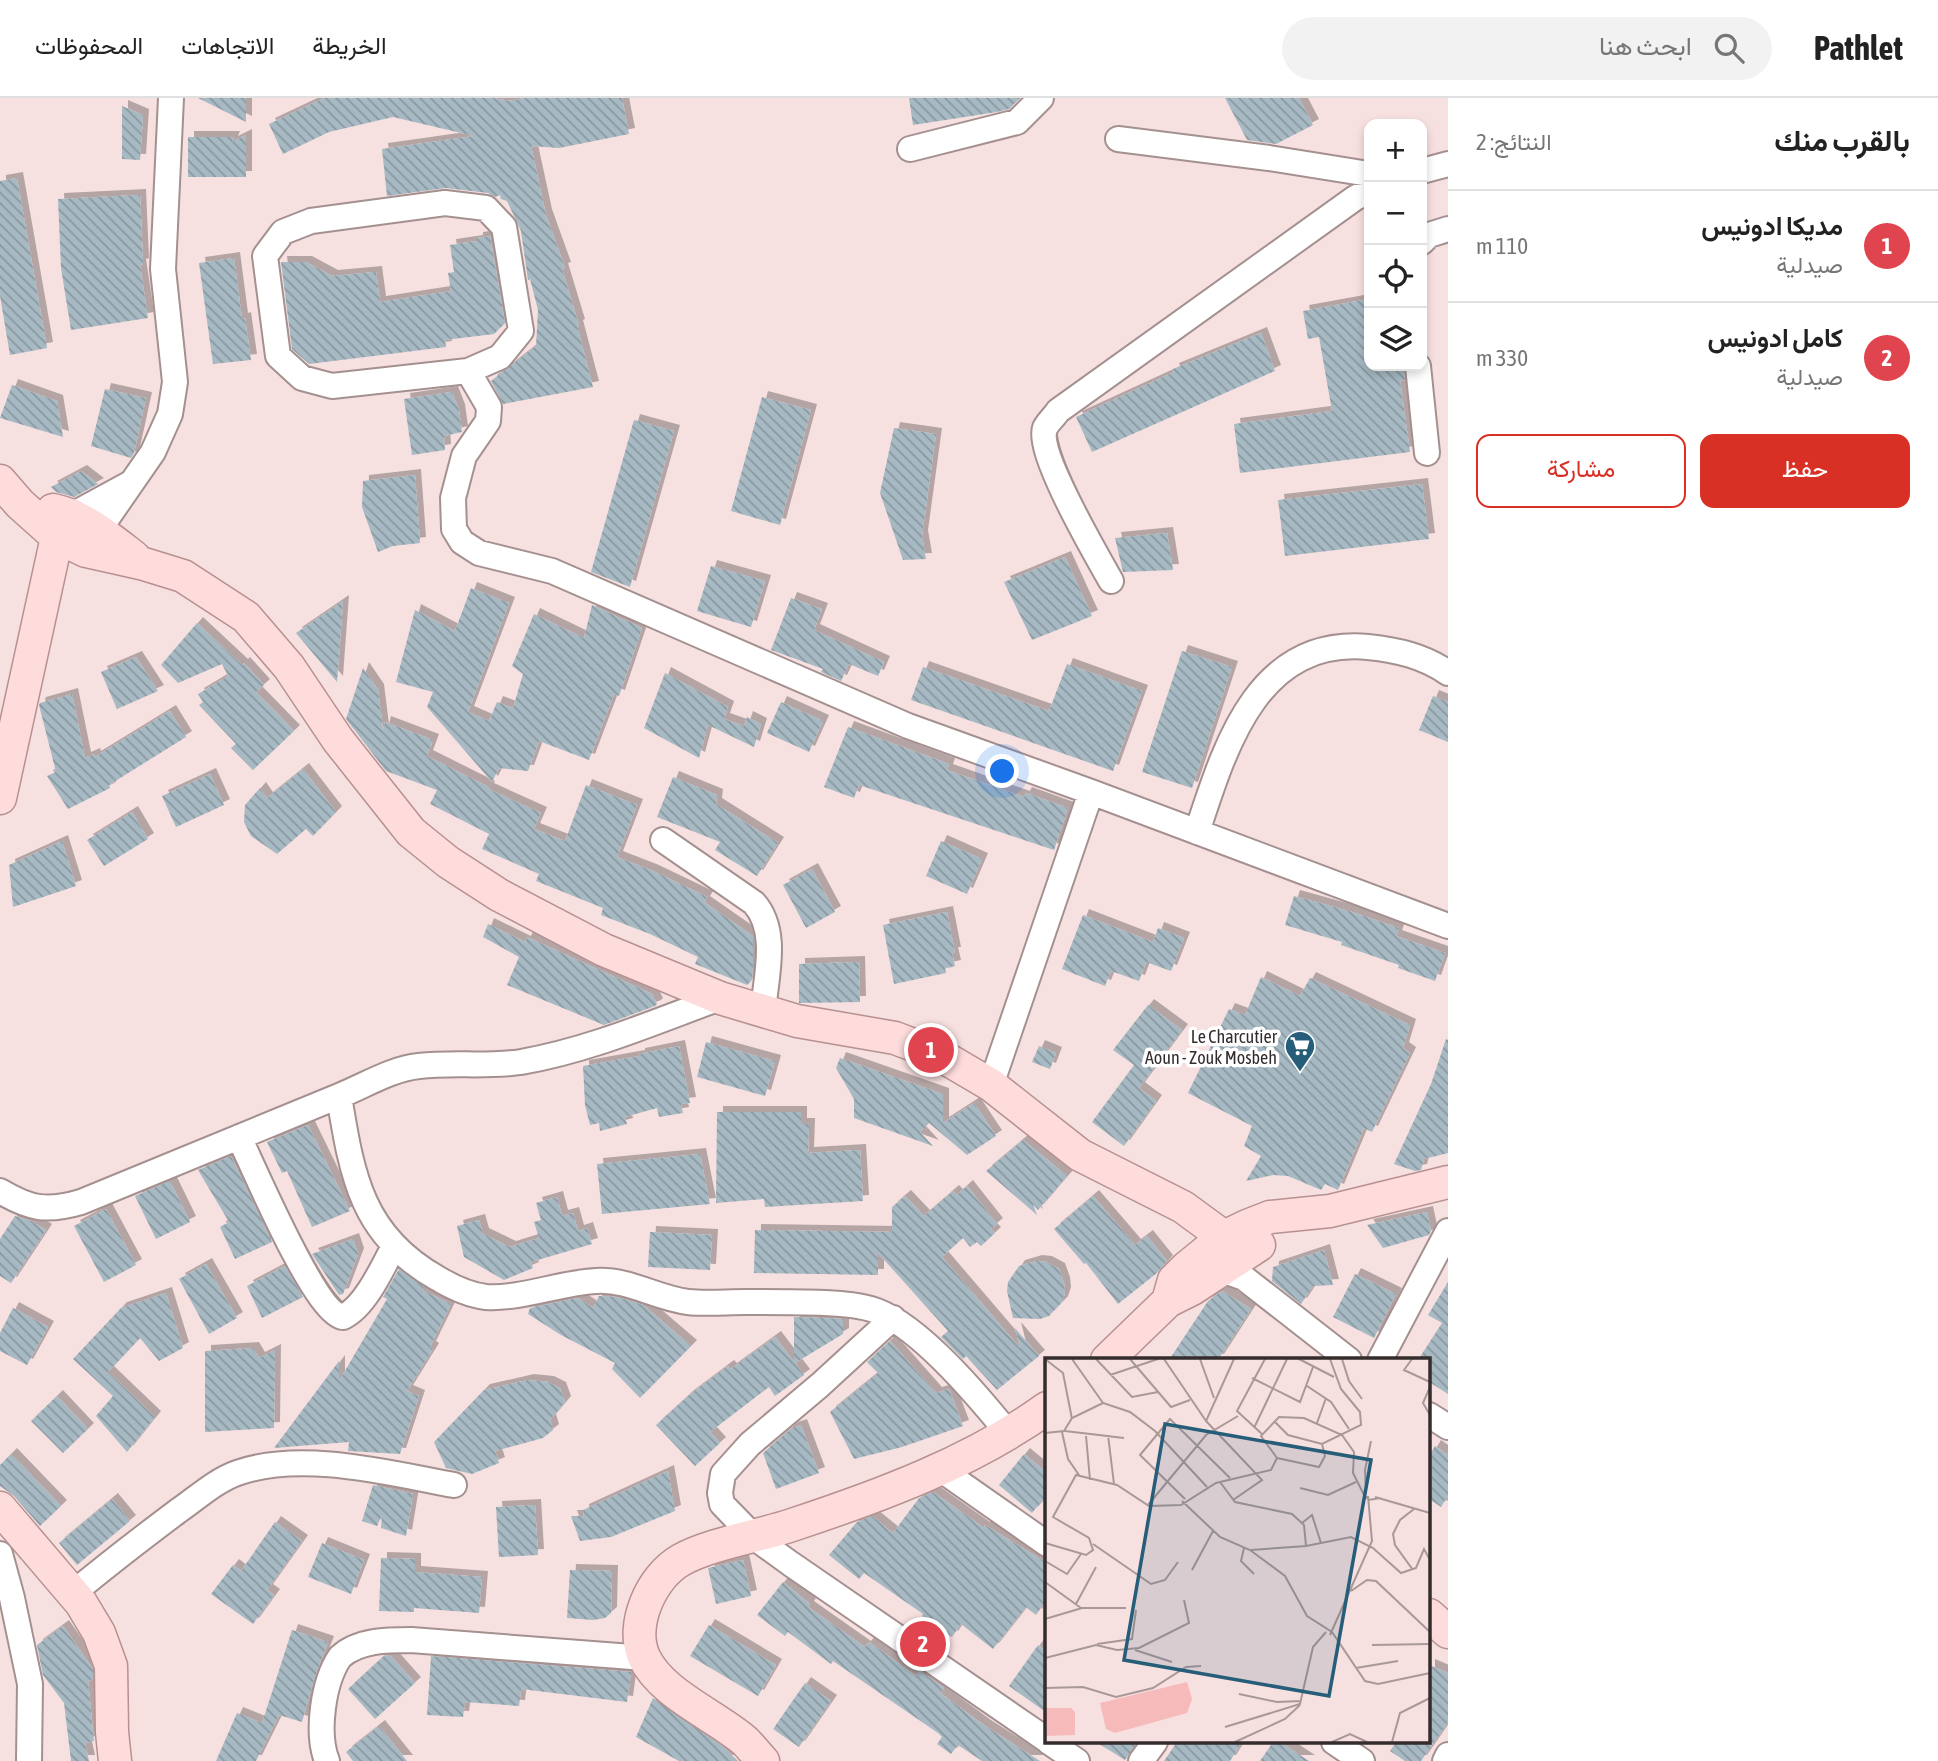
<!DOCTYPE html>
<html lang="ar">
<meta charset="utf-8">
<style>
body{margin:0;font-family:"Asap Condensed",Vazirmatn,sans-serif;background:#f2f2f2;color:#222;direction:rtl}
.controls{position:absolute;right:21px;top:21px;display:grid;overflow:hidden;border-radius:14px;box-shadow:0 4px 10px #0003}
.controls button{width:63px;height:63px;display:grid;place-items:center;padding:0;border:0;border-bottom:2px solid #e0e0e0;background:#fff;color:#222;font:35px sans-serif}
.you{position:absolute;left:1003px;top:674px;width:24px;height:24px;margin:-18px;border:5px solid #fff;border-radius:50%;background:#1a73e8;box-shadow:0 0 0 10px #1a73e833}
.badge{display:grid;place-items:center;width:46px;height:46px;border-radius:50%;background:#d93025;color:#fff;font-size:23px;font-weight:700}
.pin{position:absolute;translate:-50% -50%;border:4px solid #fff;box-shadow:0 2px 7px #0006}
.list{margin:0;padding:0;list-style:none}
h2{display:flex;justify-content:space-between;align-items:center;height:91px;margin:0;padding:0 28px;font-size:30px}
h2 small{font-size:23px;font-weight:400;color:#767676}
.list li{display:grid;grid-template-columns:46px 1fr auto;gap:21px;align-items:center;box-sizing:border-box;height:112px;padding:0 28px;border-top:2px solid #e0e0e0}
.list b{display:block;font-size:26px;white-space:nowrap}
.list p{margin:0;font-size:23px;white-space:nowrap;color:#767676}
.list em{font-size:23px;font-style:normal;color:#767676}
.actions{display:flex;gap:14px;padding:21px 28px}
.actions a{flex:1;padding:16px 0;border:2px solid #d93025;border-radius:14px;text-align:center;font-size:24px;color:#d93025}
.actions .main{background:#d93025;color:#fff}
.icon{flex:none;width:38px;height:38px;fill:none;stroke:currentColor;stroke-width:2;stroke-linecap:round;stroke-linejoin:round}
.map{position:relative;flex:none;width:1448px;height:1663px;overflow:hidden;direction:ltr}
header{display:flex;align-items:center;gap:42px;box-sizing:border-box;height:98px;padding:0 35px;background:#fff;border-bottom:2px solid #e0e0e0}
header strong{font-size:33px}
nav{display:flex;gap:38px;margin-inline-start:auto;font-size:24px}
.search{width:490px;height:63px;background:#f2f2f2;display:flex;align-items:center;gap:18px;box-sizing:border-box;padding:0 24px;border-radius:38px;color:#767676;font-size:26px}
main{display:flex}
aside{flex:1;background:#fff}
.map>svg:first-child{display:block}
.building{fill:url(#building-back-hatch);filter:url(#shadow)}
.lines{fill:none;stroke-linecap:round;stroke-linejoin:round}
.minor-casing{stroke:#a59090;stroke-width:28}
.major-casing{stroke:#b79090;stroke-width:35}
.minor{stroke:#fff;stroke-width:24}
.major{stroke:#fedcdc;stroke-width:32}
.labels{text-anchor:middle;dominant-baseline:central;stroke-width:7;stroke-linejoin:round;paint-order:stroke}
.poi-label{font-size:18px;fill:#352d2d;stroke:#fff;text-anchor:end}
.inset-road{fill:none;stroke:#a99898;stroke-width:2}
.view{fill:#265d78;fill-opacity:0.15;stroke:#265d78;stroke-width:3.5}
.inset-edge{fill:none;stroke:#352d2d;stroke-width:3.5}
</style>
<header>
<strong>Pathlet</strong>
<div class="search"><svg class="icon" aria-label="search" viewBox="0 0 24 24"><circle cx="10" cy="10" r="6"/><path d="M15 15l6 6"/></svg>ابحث هنا</div>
<nav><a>الخريطة</a><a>الاتجاهات</a><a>المحفوظات</a></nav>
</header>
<main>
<aside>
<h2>بالقرب منك<small>النتائج: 2</small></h2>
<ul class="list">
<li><span class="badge" style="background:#e0444e">1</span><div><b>مديكا ادونيس</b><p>صيدلية</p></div><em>110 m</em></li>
<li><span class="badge" style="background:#e0444e">2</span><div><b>كامل ادونيس</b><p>صيدلية</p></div><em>330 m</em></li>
</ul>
<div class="actions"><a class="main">حفظ</a><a>مشاركة</a></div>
</aside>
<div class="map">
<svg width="1448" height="1663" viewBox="0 0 1448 1663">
<defs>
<pattern id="building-back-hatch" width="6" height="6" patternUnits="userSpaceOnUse" patternTransform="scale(1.75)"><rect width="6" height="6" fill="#a7bac4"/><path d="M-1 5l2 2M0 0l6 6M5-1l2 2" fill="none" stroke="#8998a0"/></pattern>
<filter id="shadow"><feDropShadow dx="6" dy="-6" stdDeviation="0" flood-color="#0004"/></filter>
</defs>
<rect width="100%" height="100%" fill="#f7e0e0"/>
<path class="building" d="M198,0H246V24Z
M324,0H493L509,3L525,0H622L629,36L559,50L531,48L546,117L565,170L562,171L579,227L577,228L593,289L503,306L491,283L536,248L538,212L530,181L528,182L521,133L507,103L501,101L500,97L495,99L488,95L446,90L387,98L382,51L474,38L393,19L329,34L283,56L269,26Z
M909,0H1020L1009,11L997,14L913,27Z
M1225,0H1299L1313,27L1276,46L1247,42Z
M122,8L143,17L140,62L122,61Z
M246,37V79H188V39H234L232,44Z
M17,80L47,250L10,257L0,198V83Z
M140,97L143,166L140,167L148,220L71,232L61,170L58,101Z
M490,138L505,225L494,236L445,242L446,249L309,266L292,251L281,164H306L332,178L376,174L380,204L451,193L448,175L454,174L450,147L477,143V140Z
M234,160L242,221L245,220L251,262L213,266L199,165Z
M1369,201V268H1403L1405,282L1400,283L1410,354L1240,375L1234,326L1332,313L1319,239L1308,241L1303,213Z
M1261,235L1275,273L1092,354L1076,319L1174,274L1173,271Z
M12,287L57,303L63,339L0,320Z
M105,291L146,300L134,355L131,360L91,348Z
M452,294L459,312L462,334L444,338L445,352L412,357L404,301Z
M762,299L811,312L780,427L731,413Z
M634,322L674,333L630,489L591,474Z
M894,330L936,336L922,438L926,461L903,462L880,395Z
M81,373L98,386L74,399L56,394L51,389Z
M415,377L420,445L393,448L378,454L362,409L363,383Z
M1422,386L1429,441L1285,458L1278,402Z
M1167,435L1173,472L1123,474L1115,440Z
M1065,459L1092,518L1032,542L1004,484Z
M711,468L765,483L751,529L697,513Z
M471,490L509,505L468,614L489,623L497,604L513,610L523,576L512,568L534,516L584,540L592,507L642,530L619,598L614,596L589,662L539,643L528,673L499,670L492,684L427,609L433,594L396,584L415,512L455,533Z
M791,500L822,511L814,532L884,564L878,578L849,566L841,583L821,574L823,571L771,552Z
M343,503L337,584L296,535Z
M197,525L242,567L244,565L264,587L256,594L294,633L253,672L231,650L236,646L199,607L203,604L198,596L228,578L222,566L178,585L161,567Z
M1182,553L1232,569L1192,690L1142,674Z
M136,559L158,593L117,611L101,574Z
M1067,566L1142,593L1113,673L911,602L923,569L1049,613Z
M363,570L378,592L383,632L385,624L433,642L427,658L489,689L488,691L541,715L534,731L565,743L586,687L637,707L617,759L653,773L707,799L704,804L753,838V869L752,882L747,887L695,866L698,859L650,836L601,817L603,810L536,783L539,776L482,751L489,736L430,706L437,692L386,673L346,621Z
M665,575L728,609L724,621L744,628L747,619L761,626L754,649L708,627L699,660L644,630Z
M72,596L85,660L94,656L95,659L170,613L186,639L109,687L110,690L68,711L47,678L56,674L39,607L40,605Z
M1433,598L1448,604V644L1419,632Z
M781,604L823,623L809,654L767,635Z
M848,629L949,666L947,672L1024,699L1026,695L1068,710L1054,752L859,687L854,700L824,689Z
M303,671L336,714L313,738L306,731L277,756L251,738L244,724L245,707L260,690L267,700Z
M210,676L224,707L176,729L162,698Z
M673,679L717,697L716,706L778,745L757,778L715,752L720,744L657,719Z
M132,714L148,741L104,768L87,742Z
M62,743L76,788L13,809L9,767Z
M941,743L982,761L967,796L926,778Z
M812,771L835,814L806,830L783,787Z
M1294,798L1352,814L1399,830L1396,838L1445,855L1435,883L1398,870L1399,867L1341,847L1342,844L1285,827Z
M947,814L955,855H952L955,868L945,870L946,875L894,886L883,827Z
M1083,817L1153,844L1158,830L1184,840L1171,873L1146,864L1139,883L1111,873L1105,888L1062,871Z
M488,826L525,844L527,839L652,896L657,906L655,908L604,927L507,887L519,859L483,839Z
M859,864L860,904L799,905V866Z
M1261,879L1300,898L1310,880L1410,927L1403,950L1410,955L1372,1034L1364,1030L1338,1092L1325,1086L1321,1092L1288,1078L1273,1077L1246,1083L1261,1058L1244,1048L1252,1028L1188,995L1229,911L1245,917Z
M1148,907L1182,932L1139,990L1156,1003L1124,1048L1092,1024L1134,967L1113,952Z
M1446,941L1448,942V1055L1424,1061L1421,1072L1415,1073L1394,1066L1431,986Z
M706,944L775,963L765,998L697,979Z
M679,948L690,1005L681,1006L683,1015L659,1019L657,1010L625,1019L627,1026L600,1033L599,1025L590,1027L585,1007L583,968L639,958V956Z
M1039,948L1056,955L1050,971L1032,964Z
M840,960L943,996V1025L974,1005L996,1038L967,1057L929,1025L920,1034L933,1048L854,1020V1001L836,970Z
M717,1014H801V1026H809L808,1055L860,1052L863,1103L765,1109L764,1101L716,1105Z
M308,1027L350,1113L312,1129L287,1073L282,1075L267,1044Z
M1023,1042L1067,1078L1038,1112L1033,1106L1037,1117L986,1073Z
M700,1056L710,1106L602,1116L597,1066Z
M231,1058L272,1144L235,1161L220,1129L229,1124L198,1072Z
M170,1083L190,1124L156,1141L135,1098Z
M967,1088L997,1126L991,1131L995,1135L981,1148L977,1144L970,1149L963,1140L942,1159L1020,1250L1015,1230L1039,1258L997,1292L966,1258L963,1261L941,1239L948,1233L878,1155V1177L754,1175L755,1132L892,1134V1109L905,1098L924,1118L953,1093L957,1097Z
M1093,1098L1135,1147L1147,1138L1167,1163L1157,1175L1118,1206L1086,1165L1084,1166L1054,1131Z
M557,1099L562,1118L573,1115L578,1133L587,1130L592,1146L531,1164L533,1170L504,1182L464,1159L457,1128L479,1122L483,1136L510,1149L539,1140L534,1124L541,1122L536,1105Z
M106,1111L136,1167L104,1184L74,1128Z
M1427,1114L1431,1133L1429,1137L1383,1150L1367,1127Z
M15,1118L31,1123L46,1132L11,1185L0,1178V1141Z
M650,1134L712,1137L710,1172L648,1169Z
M353,1141L358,1156L343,1196L339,1197L312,1156Z
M1324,1152L1333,1187L1313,1188L1301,1206L1272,1183L1273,1169Z
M1036,1163L1046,1164L1059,1171L1064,1185L1065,1195L1062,1204L1049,1218L1040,1221L1013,1220L1007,1193L1008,1184L1019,1168Z
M206,1166L237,1220L209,1236L179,1181Z
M285,1168L303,1199L262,1220L247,1188Z
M399,1171L424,1189L422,1192L451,1206L430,1249L433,1251L407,1293L419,1298L400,1356L348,1353L349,1344L274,1350L339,1263V1283L387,1201L383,1199Z
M1355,1176L1396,1196L1374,1240L1333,1219Z
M1448,1184V1296L1429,1284V1262H1418L1442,1225L1428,1217Z
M1222,1193L1251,1211L1218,1262H1169L1208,1203Z
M166,1195L183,1250L159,1263L140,1240L108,1274L155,1319L127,1354L96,1318L113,1298L73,1261L121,1210Z
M599,1198L617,1199L643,1207L691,1248L640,1300L612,1271L615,1265L561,1237L528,1216L530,1210L578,1200L593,1210Z
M13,1210L48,1229L27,1267L0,1253V1235Z
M794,1219L843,1221V1236L795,1265L804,1277L775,1298L769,1289L710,1334L720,1345L695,1368L656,1327L688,1298L728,1268L731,1271L775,1239L794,1264Z
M890,1243L936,1295L949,1291L963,1328L902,1349L854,1361L830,1314L878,1275L867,1264Z
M253,1250L259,1260L275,1252L274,1330L205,1334V1253Z
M528,1282L548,1284L560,1290L565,1304L550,1322L553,1332L543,1340L495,1353L499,1365L472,1376L446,1370L434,1344L484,1292Z
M57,1298L88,1331L63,1355L31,1323Z
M801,1327L819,1375L776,1391L763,1355L792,1330Z
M1435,1348L1448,1357V1398L1441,1409L1429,1401V1358Z
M11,1356L61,1408L40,1428L14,1398L0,1388V1367Z
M1024,1356L1047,1375V1397L1032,1415L999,1387Z
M668,1373L675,1413L611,1439L580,1443L571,1418H584L583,1412Z
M373,1387L413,1396L406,1438L381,1430L382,1417L377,1428L362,1423Z
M933,1394L984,1430L985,1427L1047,1465V1501L1036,1517L1026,1509L993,1551L961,1526L952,1539L922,1518L923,1516L864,1475L859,1481L829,1457L857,1424L872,1418L893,1435L919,1400Z
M112,1401L130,1423L77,1467L59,1445Z
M535,1407L538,1457L499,1459L496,1409Z
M275,1424L302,1443L267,1492L274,1497L253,1526L211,1496L233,1467L241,1473Z
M322,1445L364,1462L351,1496L308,1479Z
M381,1460L415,1461V1474L482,1479L479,1515L414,1510V1514L379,1513Z
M743,1462L751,1498L716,1506L708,1470Z
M570,1472L612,1473L611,1515L605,1520L593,1522L567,1520Z
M783,1484L810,1506L808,1509L865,1549L869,1544L916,1578L920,1573L944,1590L940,1595L985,1628L1040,1663H982L958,1647L951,1656L937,1646L942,1639L938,1635L833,1563L831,1566L788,1534L785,1538L757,1517Z
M709,1527L776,1567L758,1598L690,1558Z
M63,1528L93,1571V1580L88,1584L94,1643L85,1645L89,1663H71L64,1605L43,1577L37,1547Z
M292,1532L328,1544L315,1578L302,1624L279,1617L256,1663H216L237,1615L262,1625Z
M1038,1547L1047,1554V1615L1009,1588Z
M390,1557L415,1585L375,1621L348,1591L384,1558Z
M431,1558L631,1574L627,1604L521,1591L519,1608L465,1604L463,1619L427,1617Z
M1429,1567L1448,1575V1624L1421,1663H1405L1390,1653L1396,1644H1429Z
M805,1585L831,1603L799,1649L773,1631Z
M653,1600L722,1648L738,1663H679L636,1639Z
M379,1628L407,1663H353L346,1654Z
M1096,1644H1137L1125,1662Z
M1177,1644H1242L1230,1663H1164Z
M1273,1644H1280L1309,1663H1260Z"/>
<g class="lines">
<g class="minor-casing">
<path id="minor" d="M1118,41L1269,60L1369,76
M910,51L1017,24L1041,0
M1422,73L1448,66
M445,105L486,110L504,129L521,233L500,259L468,273L332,288L302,280L278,258L265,158L283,134L311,123Z
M1422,144L1429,137L1448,131
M1418,268L1427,355
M468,273L489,309L488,323L464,358L453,400L454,431L462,444L479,455L552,473L908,628L1091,694L1448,828
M72,417L129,386
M99,432L153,354L170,316L175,284L163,171L171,0
M1111,483C1097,458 1036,354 1045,330C1048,324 1055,318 1058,313L1355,100L1369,93
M1197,734C1225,649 1257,539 1368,549C1397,552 1424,558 1448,575
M663,742L754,805C779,833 766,878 763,913
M720,900C654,924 590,952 521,964C487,969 453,964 419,968C391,971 366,987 339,998C352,1077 361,1137 437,1180C452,1189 468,1197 486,1199C522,1201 559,1185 596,1183C629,1181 656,1200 688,1204C707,1206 726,1204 746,1204C772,1204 799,1204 825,1205C843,1206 861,1207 877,1213C921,1230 978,1298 1008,1335
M991,987L1091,694
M239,1039C254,1070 315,1215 343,1219C365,1209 383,1169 394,1148
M0,1093C30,1111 47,1114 81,1104L339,998
M1222,1172L1244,1180L1349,1262
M893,1220L820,1287L750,1346L723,1376L720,1395L722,1406L755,1440L791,1466L1047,1642
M1380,1262L1448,1133
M1429,1317L1448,1329
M940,1371L1047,1446
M0,1456L12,1500L30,1586L29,1663
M72,1496C107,1467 142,1440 178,1413C197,1400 215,1383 237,1375C301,1352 389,1375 454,1387
M1049,1644L1077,1663
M1334,1644L1362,1663
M327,1663C316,1635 323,1584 340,1559C358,1542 388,1542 411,1542L645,1560
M1141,1663L1155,1644
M1445,1663L1448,1657"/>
</g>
<g class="major-casing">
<path id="major" d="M0,383L20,406L57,439L86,453L144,466L183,478L246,519L289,569L338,642L411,734L448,764L499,797L604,852L720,900L797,923L895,940L940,957L991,987L1080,1057L1183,1109L1224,1139L1240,1158
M53,412C85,419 108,439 134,459
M0,700L57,439L72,417
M1168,1203L1174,1182L1186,1170L1224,1139L1247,1128L1270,1119L1330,1113L1448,1084
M1107,1262L1168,1203L1192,1191L1259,1147
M0,1410L81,1505L99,1535L111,1568L112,1634L115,1663
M1429,1517L1448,1534
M763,1663C757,1657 751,1649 745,1643C715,1617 661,1596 644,1559C630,1527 651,1479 681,1462C709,1446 760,1438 792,1427C880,1398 972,1364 1047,1310"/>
</g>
<use href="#minor" class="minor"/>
<use href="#major" class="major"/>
</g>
<defs>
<g id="supermarket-pin" transform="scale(1.575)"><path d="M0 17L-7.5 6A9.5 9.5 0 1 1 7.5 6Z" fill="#265d78" stroke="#fff"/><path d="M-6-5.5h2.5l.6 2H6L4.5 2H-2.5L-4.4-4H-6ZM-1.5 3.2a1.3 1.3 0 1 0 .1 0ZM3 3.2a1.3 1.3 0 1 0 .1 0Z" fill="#fff"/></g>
</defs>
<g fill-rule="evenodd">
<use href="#supermarket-pin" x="1300" y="948"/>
</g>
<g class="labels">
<g class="poi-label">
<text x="1277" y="938">Le Charcutier<tspan x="1277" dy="21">Aoun - Zouk Mosbeh</tspan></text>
</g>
</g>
<g transform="translate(1045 1260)">
<rect width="385" height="385" fill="#f7e0e0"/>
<path d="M142,324L147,341L142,355L70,375L61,371L55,345ZM0,350H26L30,354V377L0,378Z" fill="#f7baba"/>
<path class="inset-road" d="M0,1L18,15L27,61M27,1L58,45L85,54L110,73L162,129M51,1L87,39L113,34M85,1L126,49L145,42M119,1L161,63M155,1L169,40M254,1L289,19M297,1L304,23L317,41M367,1L359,12L385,24M65,17L113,1M207,20L255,44L268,9M262,28L286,44L304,71M385,29L378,45L385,57M230,64L243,77L277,86L316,67L315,54L296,31L285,1M272,65L281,40M209,70L242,1M20,73L79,80M17,74L23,101L34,117M0,75L19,73L27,60L58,45M217,76L192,53L220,1M63,77L69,126M41,78L45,122M232,100L274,109L280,98L277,86M175,124L190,144L247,156L259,167L261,188L206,192M255,130L283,137L311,124M321,136L320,112L326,83M330,139L385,155M140,141L95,97L125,61L185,120M188,142L217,122L161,63L189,1M137,143L175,179L205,192L240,218L262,258L287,274L320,323L333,326L385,315M103,147L161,77L193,58M257,165L267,157L276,185M0,185L41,197L48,192L44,180L8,159L31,117L72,127L104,148L136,147L171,125L226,112L232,100L216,78L234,59L259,60L297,77L309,94L308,115L319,137L324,142L335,140M48,186L106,226L120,222L133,204M261,188L306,179L328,190L356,215L371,210L379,191L385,202M199,190L196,203L209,216M0,203L22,216L36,196M147,212L168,173M368,212L350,187L348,176L355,162L369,151M0,224L36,250M306,233L322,222L331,223L385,274M31,246L51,209M0,261L37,250H81M285,277L327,183L323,138M52,286L87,281L91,252M327,287L385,286M90,292L127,304M0,300L51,287L72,292L94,290L144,265L139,242M311,310L353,303M0,330L38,329L71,339L108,330L141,309L156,308M194,336L232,344L256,343M180,369L255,346L268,289L281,274M190,384L240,361L255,347M287,384L305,376L322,384M347,384L355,355L385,340"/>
<path class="view" d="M120,66L326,102L284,338L79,302Z"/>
<rect width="385" height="385" class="inset-edge"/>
</g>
</svg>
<div class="controls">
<button>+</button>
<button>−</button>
<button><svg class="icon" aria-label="locate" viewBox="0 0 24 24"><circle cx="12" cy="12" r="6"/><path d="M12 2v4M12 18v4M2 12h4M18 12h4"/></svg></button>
<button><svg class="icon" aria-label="layers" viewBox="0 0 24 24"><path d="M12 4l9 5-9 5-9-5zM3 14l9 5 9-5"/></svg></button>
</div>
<div class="you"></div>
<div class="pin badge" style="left:931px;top:952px;background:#e0444e">1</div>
<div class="pin badge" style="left:923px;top:1546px;background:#e0444e">2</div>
</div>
</main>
